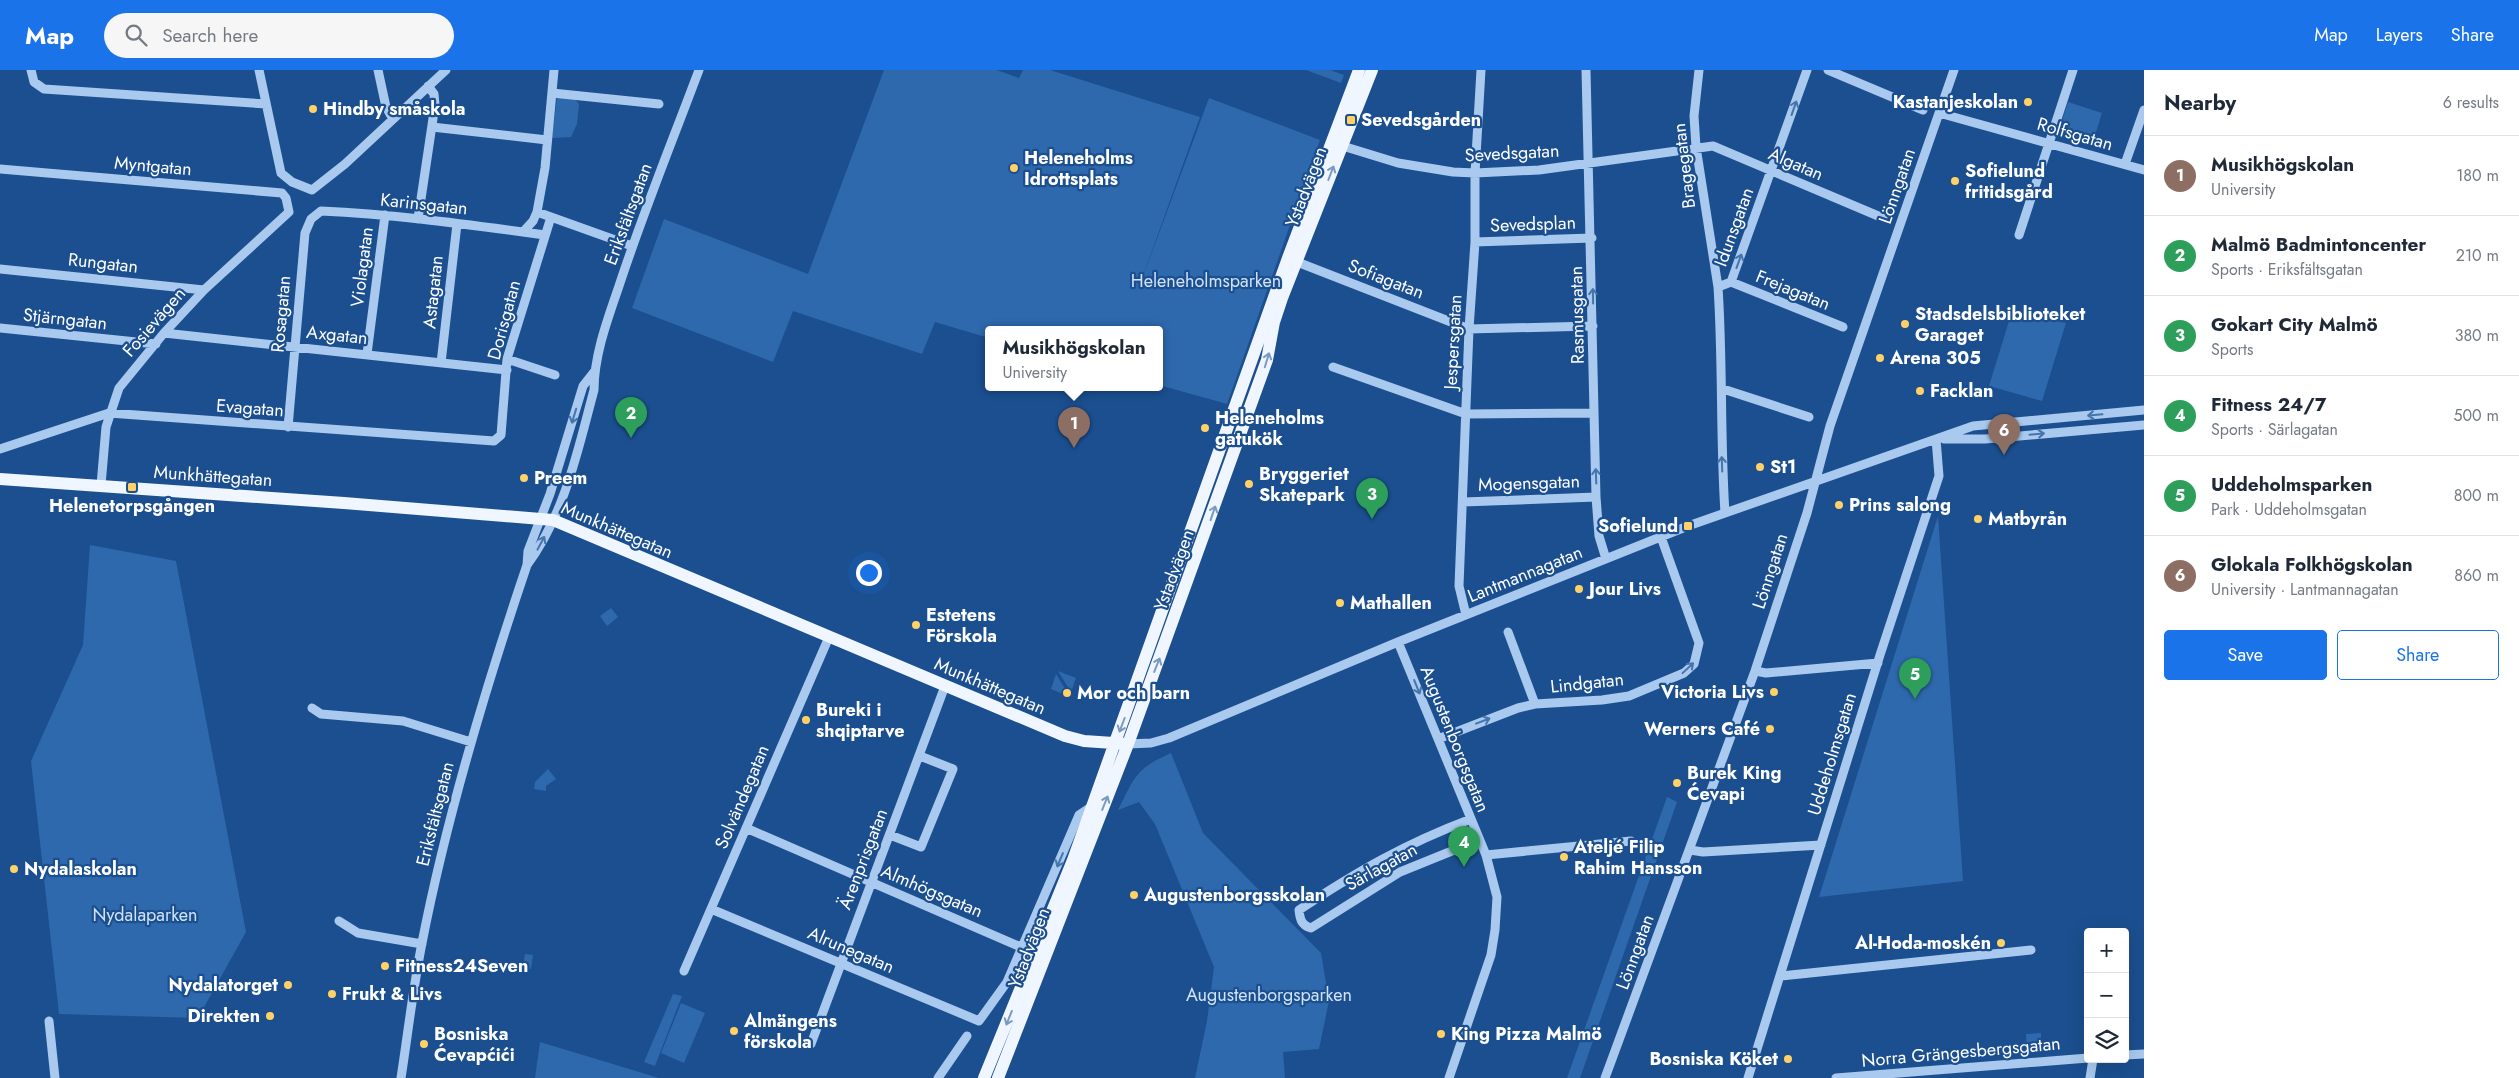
<!DOCTYPE html>
<meta charset="utf-8">
<style>
body{margin:0;font-family:Jost,sans-serif;background:#f6f6f7;color:#1f2937}
.controls{position:absolute;right:15px;bottom:15px;display:grid;overflow:hidden;border-radius:5px;box-shadow:0 5px 20px #0002}
.controls button{width:45px;height:45px;display:grid;place-items:center;padding:0;border:0;border-bottom:1px solid #e0e1e3;background:#fff;color:#1f2937;font:25px sans-serif}
.you{position:absolute;left:868px;top:502px;width:18px;height:18px;margin:-12px;border:4px solid #fff;border-radius:50%;background:#1a73e8;box-shadow:0 0 0 8px #1a73e833}
.badge{display:grid;place-items:center;width:32px;height:32px;border-radius:50%;background:#1a73e8;color:#fff;font-size:16px;font-weight:700}
.pin{position:absolute;translate:-50% -41px;filter:drop-shadow(0 1px 2px #0008)}
.pin::after{content:'';position:absolute;top:26px;width:18px;height:15px;background:inherit;clip-path:polygon(0 0,100% 0,50% 100%)}
.popup{position:absolute;left:985px;top:256px;width:178px;height:65px;box-sizing:border-box;display:grid;place-content:center;border-radius:5px;background:#fff;filter:drop-shadow(0 1px 4px #0005);font-size:16px;white-space:nowrap;color:#747a83}
.popup b{font-size:19px;color:#1f2937}
.popup::after{content:'';position:absolute;left:50%;top:100%;margin-left:-10px;border:10px solid transparent;border-top-color:#fff}
.list{margin:0;padding:0;list-style:none}
h2{display:flex;justify-content:space-between;align-items:center;height:65px;margin:0;padding:0 20px;font-size:21px}
h2 small{font-size:16px;font-weight:400;color:#747a83}
.list li{display:grid;grid-template-columns:32px 1fr auto;gap:15px;align-items:center;box-sizing:border-box;height:80px;padding:0 20px;border-top:1px solid #e0e1e3}
.list b{display:block;font-size:19px;white-space:nowrap}
.list p{margin:0;font-size:16px;white-space:nowrap;color:#747a83}
.list em{font-size:16px;font-style:normal;color:#747a83}
.actions{display:flex;gap:10px;padding:15px 20px}
.actions a{flex:1;padding:11px 0;border:1px solid #1a73e8;border-radius:5px;text-align:center;font-size:18px;color:#1a73e8}
.actions .main{background:#1a73e8;color:#fff}
.icon{flex:none;width:28px;height:28px;fill:none;stroke:currentColor;stroke-width:2;stroke-linecap:round;stroke-linejoin:round}
.map{position:relative;flex:none;width:2144px;height:1008px;overflow:hidden}
header{display:flex;align-items:center;gap:30px;box-sizing:border-box;height:70px;padding:0 25px;background:#1a73e8;color:#fff}
header strong{font-size:24px}
nav{display:flex;gap:28px;margin-inline-start:auto;font-size:18px}
.search{width:350px;height:45px;background:#f6f6f7;display:flex;align-items:center;gap:12px;box-sizing:border-box;padding:0 18px;border-radius:28px;color:#747a83;font-size:19px}
main{display:flex}
aside{flex:1;background:#fff}
.map>svg:first-child{display:block}
.green{fill:#2e69ad}
.lines{fill:none;stroke-linecap:round;stroke-linejoin:round}
.minor{stroke:#a9c9ee;stroke-width:9}
.major{stroke:#f0f6ff;stroke-width:12}
.oneway{stroke:#4674ac}
.oneway2{stroke:#7b9ac1}
.poi-dot{fill:#ffd166;stroke:#1b4f8f;stroke-width:2}
.labels{text-anchor:middle;dominant-baseline:central;stroke-width:4.5;stroke-linejoin:round;paint-order:stroke}
.poi-label{font-size:18px;font-weight:bold;fill:#fff;stroke:#1b4f8f;text-anchor:start}
.street-label{font-size:18px;fill:#fff;stroke:#1b4f8f}
.park-label{font-size:18px;fill:#cfe3fa;stroke:#1b4f8f}
</style>
<header>
<strong>Map</strong>
<div class="search"><svg class="icon" aria-label="search" viewBox="0 0 24 24"><circle cx="10" cy="10" r="6"/><path d="M15 15l6 6"/></svg>Search here</div>
<nav><a>Map</a><a>Layers</a><a>Share</a></nav>
</header>
<main>
<div class="map">
<svg width="2144" height="1008" viewBox="0 0 2144 1008">
<rect width="100%" height="100%" fill="#1b4f8f"/>
<path class="green" d="M884,0H997L1019,8L1023,0H1050L1200,47L1138,220L1209,28L1320,70L1227,334L1159,315V259H989V268L935,252L922,284L793,241L773,292L632,238L664,149L808,204Z
M1306,0H1330L1344,5L1341,13Z
M557,27H573L579,34L577,54L571,67L552,68Z
M2068,32L2102,43L2092,75L2058,64Z
M2013,238L2066,253L2042,331L1989,316Z
M1938,446L1963,811L1819,827Z
M90,475L176,491L246,862L198,948L59,944L31,691L83,575Z
M611,538L618,547L607,556L600,546Z
M1058,601L1076,608L1071,622Z
M1056,604L1070,627L1051,619Z
M1171,683L1203,763L1321,883L1329,931L1319,979L1283,982L1285,1008H1195L1207,951L1214,897L1155,754L1139,732L1118,740C1135,707 1135,699 1171,683Z
M548,699L556,709L546,716V721L534,719L535,712Z
M1667,727L1677,732L1580,1008H1567Z
M525,884L533,885L531,899L523,897Z
M673,924L682,926L655,996L644,992Z
M681,933L705,943L684,993L661,983Z
M2041,963V979L2027,980L2026,964Z
M540,972L659,1008H535Z"/>
<g class="lines">
<path class="minor" d="M31,0L34,12L44,19L266,34
M259,0L281,103L292,112L312,120L345,94L446,0
M378,0L386,37L393,49
M1586,0L1596,427L1599,466L1606,489
M1699,0L1694,46L1696,77L1718,217
M1828,0L1923,40
M552,23L659,34
M1939,43L2144,100
M432,57L547,70
M1336,74L1398,93L1453,102L1475,103L1539,100L1713,76L1883,148
M2125,94L2144,40
M0,99L282,123L286,128L289,142L204,220L164,263L119,318L106,357L101,415
M537,142L632,176
M418,149L435,35L434,24L428,16
M523,162L545,165
M2019,165L2073,0
M1475,172L1592,168
M1292,190L1469,259L1593,256
M0,199L204,220
M1731,212L1843,257
M0,258L156,274
M164,263L507,300
M367,284L385,145
M507,289L555,305
M441,293L457,154
M1333,297L1466,344L1594,343
M1723,319L1809,347
M288,357L305,163L311,149L321,141C389,144 456,153 523,162L533,151L537,142L545,98L554,0
M1944,369H1985L2144,355
M0,379L109,343L494,371L501,365L507,289L551,147
M1463,432L1596,427
M1725,443C1720,367 1723,292 1718,217L1731,212L1807,0
M527,495C565,444 578,379 594,320C594,285 608,248 619,216C643,143 672,72 699,0
M1466,545L1459,516L1469,259L1475,172V103L1481,0
M1508,562L1535,634
M1398,572L1486,785L1497,827L1495,860L1491,885L1449,1008
M1755,601L1766,603L1878,593
M312,638L321,644L403,651L471,672
M1438,669L1518,638L1535,634L1602,630L1629,626L1684,603L1694,594L1699,573L1661,467
M1128,674L1151,673L1169,668L1398,572L1688,456L1973,356L2144,340
M1471,749C1405,774 1358,801 1299,840C1300,849 1301,855 1311,858L1400,802L1479,770
M746,758L1023,878
M890,765L921,777L953,699L920,686
M1690,780L1703,782L1821,775
M1486,785L1631,771
M711,839L979,951L1007,912L1079,745L1091,737
M339,851L358,863L422,874
M684,901L829,567
M1781,906L2031,880
M49,951L55,1008
M811,974L945,616
M2125,985L2144,984
M401,1008C408,963 413,918 422,873C447,745 485,619 527,495L528,481L550,424L583,316L594,302
M938,1008L967,966
M1605,1008L1755,601L1807,443L1830,356L1954,0
M1748,1008L1880,585L1939,406L1936,369
M1836,1008L2088,988
M2090,1008L2093,989"/>
<path class="major" d="M0,409L344,433L553,450L1065,666L1084,671L1128,674
M984,1008L1073,790L1288,188L1359,0
M998,1008L1128,674L1267,290L1274,252L1282,228L1372,0"/>
</g>
<defs><path id="oneway-shaft" d="M-6 0H5M1.5-3L5.5 0L1.5 3" fill="none" stroke-width="1.6" stroke-linecap="round" stroke-linejoin="round" transform="scale(1.25)"/></defs>
<g class="oneway">
<use href="#oneway-shaft" transform="translate(1794 38) rotate(-71)"/>
<use href="#oneway-shaft" transform="translate(1739 191) rotate(-70)"/>
<use href="#oneway-shaft" transform="translate(1593 226) rotate(-91)"/>
<use href="#oneway-shaft" transform="translate(2095 345) rotate(175)"/>
<use href="#oneway-shaft" transform="translate(574 346) rotate(107)"/>
<use href="#oneway-shaft" transform="translate(2037 364) rotate(-5)"/>
<use href="#oneway-shaft" transform="translate(1722 394) rotate(-92)"/>
<use href="#oneway-shaft" transform="translate(1596 406) rotate(-92)"/>
<use href="#oneway-shaft" transform="translate(541 473) rotate(-62)"/>
<use href="#oneway-shaft" transform="translate(1688 598) rotate(-43)"/>
<use href="#oneway-shaft" transform="translate(1417 617) rotate(68)"/>
<use href="#oneway-shaft" transform="translate(1483 651) rotate(-21)"/>
<use href="#oneway-shaft" transform="translate(1060 790) rotate(113)"/>
</g>
<g class="oneway2">
<use href="#oneway-shaft" transform="translate(1331 103) rotate(-69)"/>
<use href="#oneway-shaft" transform="translate(1267 290) rotate(-73)"/>
<use href="#oneway-shaft" transform="translate(1213 443) rotate(-71)"/>
<use href="#oneway-shaft" transform="translate(1157 595) rotate(-68)"/>
<use href="#oneway-shaft" transform="translate(1122 655) rotate(111)"/>
<use href="#oneway-shaft" transform="translate(1105 733) rotate(-68)"/>
<use href="#oneway-shaft" transform="translate(1009 948) rotate(112)"/>
</g>
<g class="poi-dot">
<circle cx="2028" cy="32" r="5"/>
<circle cx="313" cy="39" r="5"/>
<rect x="1346" y="45" width="10" height="10" rx="2.5"/>
<circle cx="1014" cy="98" r="5"/>
<circle cx="1955" cy="111" r="5"/>
<circle cx="1905" cy="254" r="5"/>
<circle cx="1880" cy="288" r="5"/>
<circle cx="1920" cy="321" r="5"/>
<circle cx="1205" cy="358" r="5"/>
<circle cx="1760" cy="397" r="5"/>
<circle cx="524" cy="408" r="5"/>
<circle cx="1249" cy="414" r="5"/>
<rect x="127" y="412" width="10" height="10" rx="2.5"/>
<circle cx="1839" cy="435" r="5"/>
<circle cx="1978" cy="449" r="5"/>
<rect x="1683" y="451" width="10" height="10" rx="2.5"/>
<circle cx="1579" cy="519" r="5"/>
<circle cx="1340" cy="533" r="5"/>
<circle cx="916" cy="555" r="5"/>
<circle cx="1774" cy="622" r="5"/>
<circle cx="1067" cy="623" r="5"/>
<circle cx="806" cy="650" r="5"/>
<circle cx="1770" cy="659" r="5"/>
<circle cx="1677" cy="713" r="5"/>
<circle cx="1564" cy="787" r="5"/>
<circle cx="14" cy="799" r="5"/>
<circle cx="1134" cy="825" r="5"/>
<circle cx="2001" cy="873" r="5"/>
<circle cx="385" cy="896" r="5"/>
<circle cx="288" cy="915" r="5"/>
<circle cx="332" cy="924" r="5"/>
<circle cx="270" cy="946" r="5"/>
<circle cx="734" cy="961" r="5"/>
<circle cx="1441" cy="964" r="5"/>
<circle cx="424" cy="974" r="5"/>
<circle cx="1788" cy="989" r="5"/>
</g>
<g class="labels">
<g class="poi-label">
<text x="2018" y="32" text-anchor="end">Kastanjeskolan</text>
<text x="323" y="39">Hindby småskola</text>
<text x="1361" y="50">Sevedsgården</text>
<text x="1024" y="88">Heleneholms<tspan x="1024" dy="21">Idrottsplats</tspan></text>
<text x="1965" y="101">Sofielund<tspan x="1965" dy="21">fritidsgård</tspan></text>
<text x="1915" y="244">Stadsdelsbiblioteket<tspan x="1915" dy="21">Garaget</tspan></text>
<text x="1890" y="288">Arena 305</text>
<text x="1930" y="321">Facklan</text>
<text x="1215" y="348">Heleneholms<tspan x="1215" dy="21">gatukök</tspan></text>
<text x="1770" y="397">St1</text>
<text x="1259" y="404">Bryggeriet<tspan x="1259" dy="21">Skatepark</tspan></text>
<text x="534" y="408">Preem</text>
<text x="1849" y="435">Prins salong</text>
<text x="132" y="436" text-anchor="middle">Helenetorpsgången</text>
<text x="1988" y="449">Matbyrån</text>
<text x="1678" y="456" text-anchor="end">Sofielund</text>
<text x="1589" y="519">Jour Livs</text>
<text x="1350" y="533">Mathallen</text>
<text x="926" y="545">Estetens<tspan x="926" dy="21">Förskola</tspan></text>
<text x="1764" y="622" text-anchor="end">Victoria Livs</text>
<text x="1077" y="623">Mor och barn</text>
<text x="816" y="640">Bureki i<tspan x="816" dy="21">shqiptarve</tspan></text>
<text x="1760" y="659" text-anchor="end">Werners Café</text>
<text x="1687" y="703">Burek King<tspan x="1687" dy="21">Ćevapi</tspan></text>
<text x="1574" y="777">Ateljé Filip<tspan x="1574" dy="21">Rahim Hansson</tspan></text>
<text x="24" y="799">Nydalaskolan</text>
<text x="1144" y="825">Augustenborgsskolan</text>
<text x="1991" y="873" text-anchor="end">Al-Hoda-moskén</text>
<text x="395" y="896">Fitness24Seven</text>
<text x="278" y="915" text-anchor="end">Nydalatorget</text>
<text x="342" y="924">Frukt &amp; Livs</text>
<text x="260" y="946" text-anchor="end">Direkten</text>
<text x="744" y="951">Almängens<tspan x="744" dy="21">förskola</tspan></text>
<text x="434" y="964">Bosniska<tspan x="434" dy="21">Ćevapćići</tspan></text>
<text x="1451" y="964">King Pizza Malmö</text>
<text x="1778" y="989" text-anchor="end">Bosniska Köket</text>
</g>
<g class="street-label">
<text transform="translate(2075 64) rotate(16)">Rolfsgatan</text>
<text transform="translate(1512 83) rotate(-3)">Sevedsgatan</text>
<text transform="translate(1796 94) rotate(23)">Algatan</text>
<text transform="translate(153 96) rotate(5)">Myntgatan</text>
<text transform="translate(1684 96) rotate(-97)">Bragegatan</text>
<text transform="translate(1897 116) rotate(-71)">Lönngatan</text>
<text transform="translate(1306 117) rotate(-69)">Ystadvägen</text>
<text transform="translate(424 134) rotate(6)">Karinsgatan</text>
<text transform="translate(628 144) rotate(-70)">Eriksfältsgatan</text>
<text transform="translate(1533 154) rotate(-2)">Sevedsplan</text>
<text transform="translate(1734 157) rotate(-70)">Idunsgatan</text>
<text transform="translate(103 193) rotate(6)">Rungatan</text>
<text transform="translate(362 197) rotate(-83)">Violagatan</text>
<text transform="translate(1386 209) rotate(21)">Sofiagatan</text>
<text transform="translate(1793 220) rotate(22)">Frejagatan</text>
<text transform="translate(433 222) rotate(-84)">Astagatan</text>
<text transform="translate(281 244) rotate(-85)">Rosagatan</text>
<text transform="translate(1577 245) rotate(-91)">Rasmusgatan</text>
<text transform="translate(65 249) rotate(6)">Stjärngatan</text>
<text transform="translate(504 250) rotate(-75)">Dorisgatan</text>
<text transform="translate(154 252) rotate(-49)">Fosievägen</text>
<text transform="translate(337 265) rotate(6)">Axgatan</text>
<text transform="translate(1453 272) rotate(-87)">Jespersgatan</text>
<text transform="translate(250 338) rotate(4)">Evagatan</text>
<text transform="translate(213 406) rotate(4)">Munkhättegatan</text>
<text transform="translate(1529 413) rotate(-2)">Mogensgatan</text>
<text transform="translate(617 460) rotate(23)">Munkhättegatan</text>
<text transform="translate(1174 500) rotate(-70)">Ystadvägen</text>
<text transform="translate(1770 501) rotate(-72)">Lönngatan</text>
<text transform="translate(1525 504) rotate(-22)">Lantmannagatan</text>
<text transform="translate(1587 613) rotate(-6)">Lindgatan</text>
<text transform="translate(990 616) rotate(23)">Munkhättegatan</text>
<text transform="translate(1455 669) rotate(68)">Augustenborgsgatan</text>
<text transform="translate(1832 684) rotate(-73)">Uddeholmsgatan</text>
<text transform="translate(742 727) rotate(-67)">Solvändegatan</text>
<text transform="translate(435 744) rotate(-76)">Eriksfältsgatan</text>
<text transform="translate(863 789) rotate(-69)">Ärenprisgatan</text>
<text transform="translate(1381 797) rotate(-29)">Särlagatan</text>
<text transform="translate(932 821) rotate(23)">Almhögsgatan</text>
<text transform="translate(1029 878) rotate(-69)">Ystadvägen</text>
<text transform="translate(851 880) rotate(23)">Alrunegatan</text>
<text transform="translate(1635 882) rotate(-70)">Lönngatan</text>
<text transform="translate(1961 982) rotate(-5)">Norra Grängesbergsgatan</text>
</g>
<g class="park-label">
<text x="1206" y="211">Heleneholmsparken</text>
<text x="145" y="845">Nydalaparken</text>
<text x="1269" y="925">Augustenborgsparken</text>
</g>
</g>
</svg>
<div class="controls">
<button>+</button>
<button>−</button>
<button><svg class="icon" aria-label="layers" viewBox="0 0 24 24"><path d="M12 4l9 5-9 5-9-5zM3 14l9 5 9-5"/></svg></button>
</div>
<div class="you"></div>
<div class="pin badge" style="left:1074px;top:378px;background:#8d6e63">1</div>
<div class="popup"><b>Musikhögskolan</b>University</div>
<div class="pin badge" style="left:631px;top:368px;background:#2e9e5b">2</div>
<div class="pin badge" style="left:1372px;top:449px;background:#2e9e5b">3</div>
<div class="pin badge" style="left:1464px;top:797px;background:#2e9e5b">4</div>
<div class="pin badge" style="left:1915px;top:629px;background:#2e9e5b">5</div>
<div class="pin badge" style="left:2004px;top:385px;background:#8d6e63">6</div>
</div>
<aside>
<h2>Nearby<small>6 results</small></h2>
<ul class="list">
<li><span class="badge" style="background:#8d6e63">1</span><div><b>Musikhögskolan</b><p>University</p></div><em>180 m</em></li>
<li><span class="badge" style="background:#2e9e5b">2</span><div><b>Malmö Badmintoncenter</b><p>Sports · Eriksfältsgatan</p></div><em>210 m</em></li>
<li><span class="badge" style="background:#2e9e5b">3</span><div><b>Gokart City Malmö</b><p>Sports</p></div><em>380 m</em></li>
<li><span class="badge" style="background:#2e9e5b">4</span><div><b>Fitness 24/7</b><p>Sports · Särlagatan</p></div><em>500 m</em></li>
<li><span class="badge" style="background:#2e9e5b">5</span><div><b>Uddeholmsparken</b><p>Park · Uddeholmsgatan</p></div><em>800 m</em></li>
<li><span class="badge" style="background:#8d6e63">6</span><div><b>Glokala Folkhögskolan</b><p>University · Lantmannagatan</p></div><em>860 m</em></li>
</ul>
<div class="actions"><a class="main">Save</a><a>Share</a></div>
</aside>
</main>
